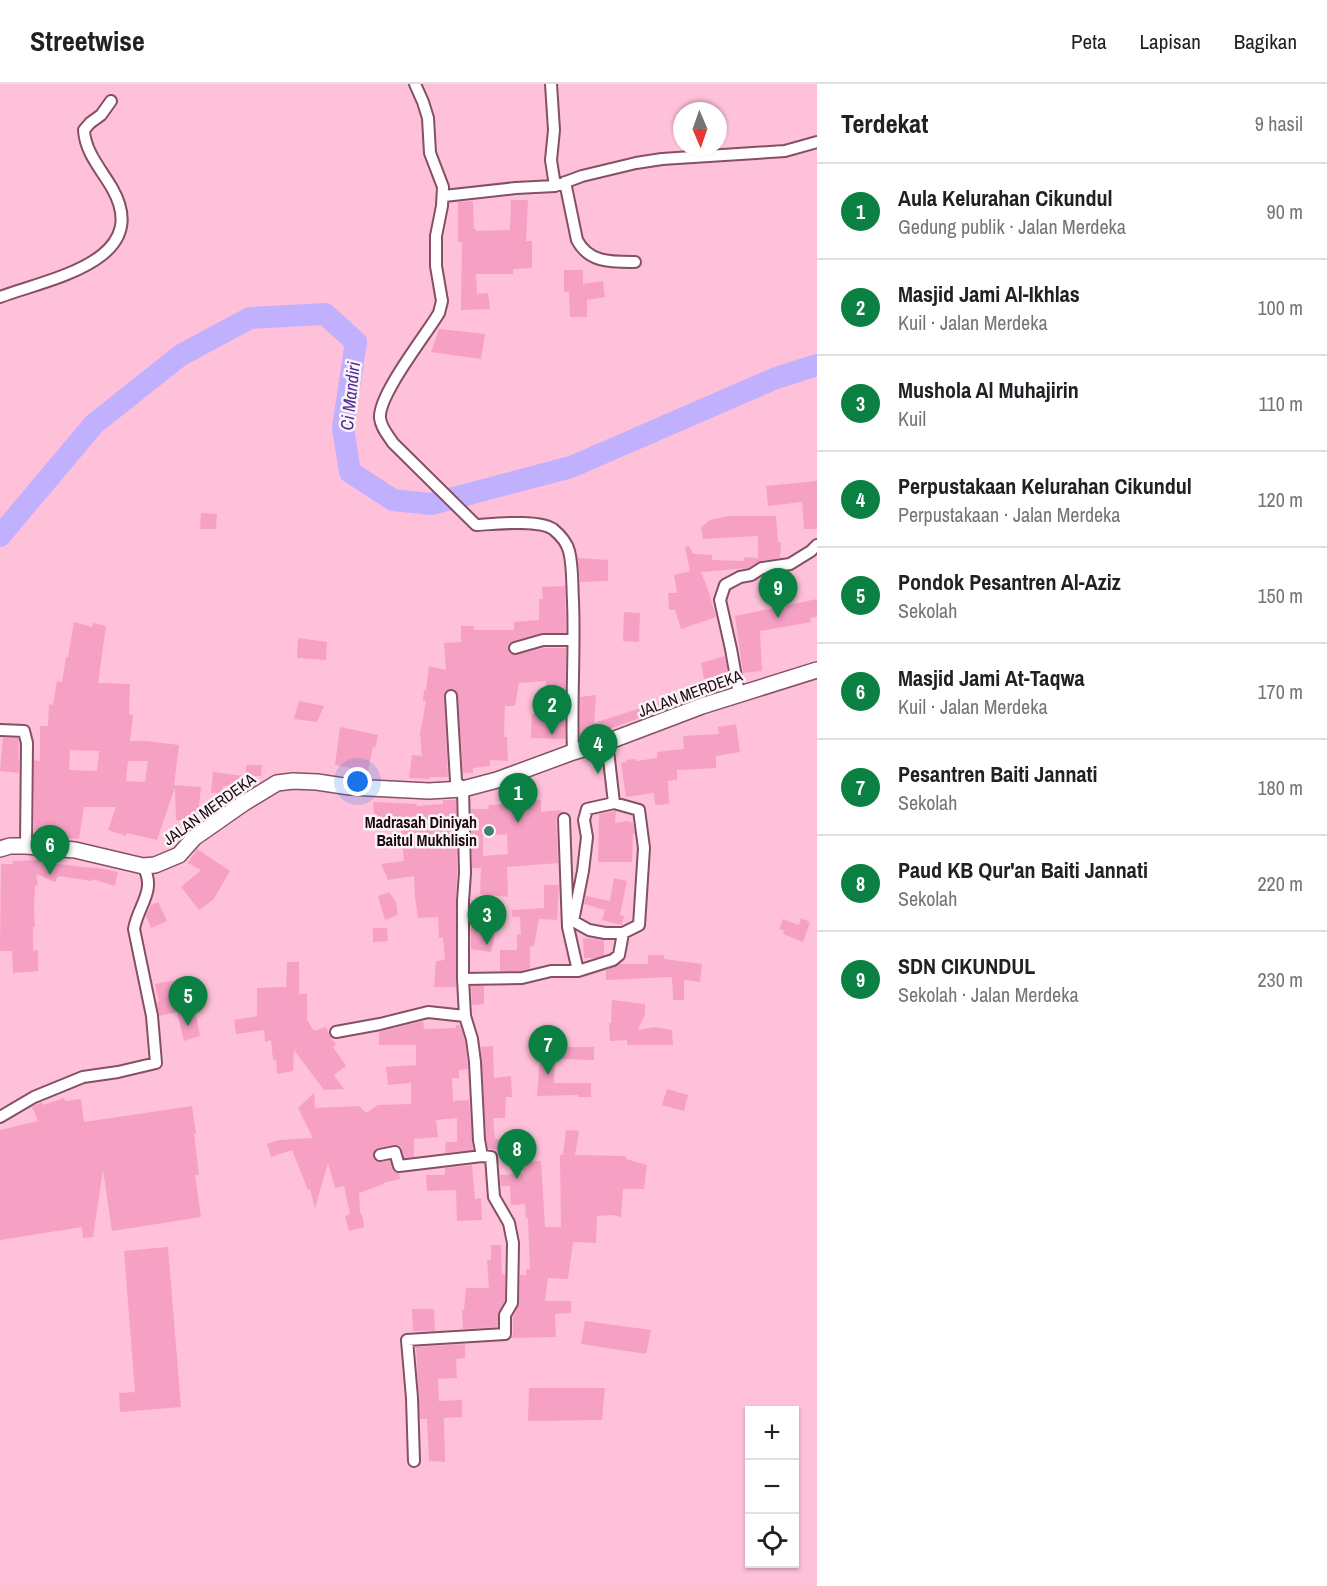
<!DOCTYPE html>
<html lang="id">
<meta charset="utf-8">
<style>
body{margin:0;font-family:"Archivo Narrow",sans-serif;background:#f2f2f2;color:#202124}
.controls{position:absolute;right:18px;bottom:18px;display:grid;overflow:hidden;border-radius:0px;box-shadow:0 2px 4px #0004}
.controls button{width:54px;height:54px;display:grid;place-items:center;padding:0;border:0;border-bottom:2px solid #e0e0e0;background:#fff;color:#202124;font:30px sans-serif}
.compass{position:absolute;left:673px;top:18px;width:54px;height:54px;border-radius:50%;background:#fff;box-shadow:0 2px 4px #0004;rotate:178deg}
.you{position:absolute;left:358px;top:698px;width:21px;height:21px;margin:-15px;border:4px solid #fff;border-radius:50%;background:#1a73e8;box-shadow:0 0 0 9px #1a73e833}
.badge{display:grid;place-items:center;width:39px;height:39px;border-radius:50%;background:#0b8043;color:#fff;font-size:20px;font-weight:700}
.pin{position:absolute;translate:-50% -50px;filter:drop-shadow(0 2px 3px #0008)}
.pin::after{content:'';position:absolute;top:32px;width:21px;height:18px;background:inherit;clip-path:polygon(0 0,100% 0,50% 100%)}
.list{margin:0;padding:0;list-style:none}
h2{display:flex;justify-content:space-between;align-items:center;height:78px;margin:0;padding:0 24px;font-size:26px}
h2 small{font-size:20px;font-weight:400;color:#757577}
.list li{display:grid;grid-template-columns:39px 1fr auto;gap:18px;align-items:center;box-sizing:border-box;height:96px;padding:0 24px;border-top:2px solid #e0e0e0}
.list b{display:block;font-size:22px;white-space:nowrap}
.list p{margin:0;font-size:20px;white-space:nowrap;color:#757577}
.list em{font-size:20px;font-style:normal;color:#757577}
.icon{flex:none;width:33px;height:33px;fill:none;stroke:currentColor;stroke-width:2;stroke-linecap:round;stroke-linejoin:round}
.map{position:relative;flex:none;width:817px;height:1502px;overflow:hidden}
header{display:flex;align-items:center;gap:36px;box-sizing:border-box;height:84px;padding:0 30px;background:#fff;border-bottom:2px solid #e0e0e0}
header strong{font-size:28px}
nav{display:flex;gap:33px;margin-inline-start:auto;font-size:21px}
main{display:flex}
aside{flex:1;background:#fff}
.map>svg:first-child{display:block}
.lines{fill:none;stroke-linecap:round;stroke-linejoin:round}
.river{stroke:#c1b0fe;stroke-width:22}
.building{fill:#f6a0c4;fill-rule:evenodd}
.street-casing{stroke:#845066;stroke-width:14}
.secondary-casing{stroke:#845066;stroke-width:18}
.street{stroke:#fff;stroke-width:10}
.secondary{stroke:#fff;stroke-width:15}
.poi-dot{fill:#41816f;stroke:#fbf4f7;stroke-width:2}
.labels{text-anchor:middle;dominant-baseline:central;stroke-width:5;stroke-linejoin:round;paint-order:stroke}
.street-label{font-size:16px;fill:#1b0811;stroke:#fbf4f7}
.poi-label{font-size:16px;font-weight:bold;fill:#1b0811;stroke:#fbf4f7;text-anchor:end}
.water-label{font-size:18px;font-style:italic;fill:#502a98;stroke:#fbf4f7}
</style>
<header>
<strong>Streetwise</strong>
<nav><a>Peta</a><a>Lapisan</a><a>Bagikan</a></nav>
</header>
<main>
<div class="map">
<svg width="817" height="1502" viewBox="0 0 817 1502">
<rect width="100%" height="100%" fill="#fec1d9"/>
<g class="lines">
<path class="river" d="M0,452L94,340L181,271L250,234L325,230L356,258L343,344L350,388L393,416L431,420L571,383L776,294L817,281"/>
</g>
<path class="building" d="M511,116H528L526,157H532V184L513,185V190H476L477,210L488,209L490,225L461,226L462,158H458V118L473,117L474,145H476V147L510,146Z
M564,186H583V200L603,197L605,213L587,216V233H570L569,208H564Z
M439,245L485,250L481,275L431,268Z
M817,397V445H804L802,418L768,422L766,402Z
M201,429L217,430L216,445H200Z
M729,432H776L778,458H781L780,474L760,477L748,484L701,488L707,503L716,533L681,545L675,526H669L668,509H677L674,491L690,487L685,463L689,462L693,470L712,471V476L744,477V473L758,474V452L703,455L701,443L710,436Z
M578,474L608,476V497L580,498Z
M780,489V493L793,492L794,502L764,506L763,492Z
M565,502L566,549H541L513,557L509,559L508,563L509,569L514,571L544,564H566L565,655L531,654L532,630H544L546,597L519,599L515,622H505L504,653H507L508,677L490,676V682L473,684V689H463L458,612L455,606L450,605L445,608L444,612L448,693H430V695L409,694L412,671L422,672L420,650L426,617H423L424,606H426L429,582L446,586L444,559L461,558V542H474V546H514V538L539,536V515H543L542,503Z
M817,515V533L810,534L811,538L760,547L762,587L743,589L735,532Z
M624,528L640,529L639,558L623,557Z
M74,538L92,543L93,539L106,542L98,599L130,600L129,630L133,631L130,657H146L179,661L174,701L201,703L198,732L191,738L176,736L175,703L157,756L127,749L126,752L108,746L116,723H84L79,755L68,754V750L51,749V747L34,746V676L40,677V642H48L49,620L53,621L57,597L62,598L66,573H68ZM70,666L99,667L97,687L69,686ZM128,677H148L145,698L126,697Z
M298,554L327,558L326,576L297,574Z
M725,572L728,592L725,593L724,590L704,595L701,579Z
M692,607L693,615L678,621L676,610Z
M596,611L594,639L666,616L668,624L580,655V613Z
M299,617L324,622L317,638L294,635Z
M736,640L740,668L716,672V684L677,686V696L668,697L669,720L655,721L654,709L626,713L621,679L627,678L626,676L636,675V677L657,674V668L684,665L683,652L719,650L718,643Z
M340,643L378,651L375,664L373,663L368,687L335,681Z
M3,654H18L19,660L18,675H19V689L0,687Z
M246,681H262L261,692H246Z
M213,688L244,692V701L223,702L222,709H211Z
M443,716H456L457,789L456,817V903H434L436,877L445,876L443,854H439L438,833L418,834L415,813L414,792L388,796L381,780L404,777L400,736H375L373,718L417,720V722L443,720Z
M541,716V728L562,726L556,735L558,779L507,783L508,813L480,810L481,784H472L471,725H489L488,721L505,720V717ZM507,750L508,770L483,772V752Z
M614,727H616L615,739L627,737L633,739L635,750H633L632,778H598L599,730Z
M197,765L230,787L213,816L199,826L181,803L201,786L188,779Z
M41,773L57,780L104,785L118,788L115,802L92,795V797L58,792L55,798L36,790L38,801L35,802L34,825L35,843H33V867L38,866V887L13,889L12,867H0L1,780H13L12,777L40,776Z
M614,794L627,797L620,831L624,832L622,841L602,836L605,826L584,820L586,812L610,817Z
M544,801H559L557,836L539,835L534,862L530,863V884L521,887H500V866H517V850L521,851L520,833H512V826L544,824Z
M389,808L396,818L398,831L385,836L378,812Z
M471,816L488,817L486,846L495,847L491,868L471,865Z
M158,818L167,837L151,844L146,832L151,821Z
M801,834L810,838L803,858L783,850L784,847L779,845L783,835L799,841Z
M373,844H387L388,857L373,858Z
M583,854L604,856V871L596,874H584Z
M648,871H664V875L702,880L700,898L684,896V916H673L672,893L606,896V886L620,880H648Z
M287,878H299V910H307V936L314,947L326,943L330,952L336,961L333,963L346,982L334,991L344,1005L324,1006L294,966L293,987L277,990L276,975L273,976L271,956L265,958L264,946L236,950L234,936L257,932V904L286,903Z
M182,895L188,927L195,925L200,952L184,957L177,928L159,932L157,918H159L155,900Z
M471,902H484V920L472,921Z
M612,916L645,920V930L638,946L654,943L672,946L673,961H627V956L610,957L609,939H611Z
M423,937L424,945L456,944V941H460L465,957L468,985L459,986V994H452L453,1017L469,1016L473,1066L445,1069L446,1058H457V1034L436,1036L438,1053L414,1055V1073L404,1074L401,1063L397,1061L376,1065L373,1069L374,1075L378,1078L390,1077L393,1087L399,1089L400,1095L383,1099L384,1100L359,1109L360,1128L363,1134L364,1143L349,1147L345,1132L350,1130L344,1102L335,1104L328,1079L315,1124L310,1105L308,1106L292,1066L271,1073L267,1060L279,1056L313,1054L298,1024L314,1009L315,1024L359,1022L366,1029L378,1021L411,1020V999L388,1001L386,983L416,981V961H379V948Z
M541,959L555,960V963H594V976L555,975L554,999H591V1013H578V1011L537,1012Z
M493,962L494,994L511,992L512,1013H506L505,1034H493L495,1055H504V1066L488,1065L486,1055L481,963Z
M667,1005L688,1011L684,1027L662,1021Z
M64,1014L65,1017L81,1015L84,1038L192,1022L196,1050H194L199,1091H195L201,1133L112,1147L103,1086L93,1153L83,1154L82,1143L0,1156V1046L38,1037L32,1023L42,1018L43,1021Z
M566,1046L579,1047L575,1071L626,1072V1075L647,1081L644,1105H623L621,1133L612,1131L597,1132L596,1159L573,1158L568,1195L548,1194L545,1217H571V1229L555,1230L556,1253L511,1254L513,1250V1233L519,1220L520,1191H526V1185H530L528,1134H526L525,1120L511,1121L510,1102H501L500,1091L523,1089L522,1078L541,1077L545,1143H561L560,1071H563Z
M472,1081L475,1115L481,1114L482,1136L457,1137L456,1106L427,1107L426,1091H445V1084Z
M491,1161H501L502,1190H505V1217L498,1230V1243L463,1245L462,1226H464L466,1204H489L487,1176H491Z
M168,1163L181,1323L120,1328L119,1309L135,1308L124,1167Z
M412,1225H434L435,1247H413Z
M585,1237L651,1246L646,1270L581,1260Z
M465,1260V1274L456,1275L457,1294L438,1295L439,1317L462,1316V1333L444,1334L445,1378L429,1377L427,1335H420L416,1263Z
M529,1304H605L602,1336L528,1337Z"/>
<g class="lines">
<g class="street-casing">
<path id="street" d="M415,0L423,18L428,34L430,69L443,103L442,122L436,152V182L442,217L439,229C426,251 378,311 380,334C381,344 388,351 393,359L476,441C494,440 538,435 553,445C559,450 567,459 569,467C573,482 572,501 573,517C575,567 571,617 573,668
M551,0L554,46L551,76L555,102
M565,98L577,156C589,179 611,178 635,178
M444,112L516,104L555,102L582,92L636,79L662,75L785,67L817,58
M0,213C47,195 154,178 112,104C101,85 85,68 84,46L90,39L101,31L111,17
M515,564L543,556H573
M739,610L731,565L720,516L725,501L740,493L751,491L762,484L790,480L811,467L817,461
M0,646L24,647L27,659L26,762
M607,658L614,719
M614,719L639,726L644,764L639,841L623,849H605L589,846L573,837L583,787L587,753L584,736L587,725Z
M564,735L568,843L578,887
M463,895L522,894L551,887H578L613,876L619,871L623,849
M336,948L380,940L428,928L465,932
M0,1033L34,1013L83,993L118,988L156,979L152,932L134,845C138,821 157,807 143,782
M380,1071L395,1068L399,1082L482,1072
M414,1377L412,1314L407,1256L505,1250V1231L512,1219L513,1159L509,1139L494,1113L491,1073L482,1072L479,1056L475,978L472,955L465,932L463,895V817L465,789L463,705L456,697L451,612"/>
</g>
<g class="secondary-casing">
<path id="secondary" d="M0,765L10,762H26L75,766L143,782L155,781L179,771L194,754L244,719L277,699L293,697L317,698L350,703L429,707L463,705L497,696L573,668L607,658L702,622L817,586"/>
</g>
<use href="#street" class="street"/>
<use href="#secondary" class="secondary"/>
</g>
<circle class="poi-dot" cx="489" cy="747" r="6"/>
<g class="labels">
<g class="street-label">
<text transform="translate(690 609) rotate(-20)">JALAN MERDEKA</text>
<text transform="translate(209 725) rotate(-36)">JALAN MERDEKA</text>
</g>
<g class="poi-label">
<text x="477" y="738">Madrasah Diniyah<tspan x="477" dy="18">Baitul Mukhlisin</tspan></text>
</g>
<g class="water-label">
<text transform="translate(350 312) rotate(-84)">Ci Mandiri</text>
</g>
</g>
</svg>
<div class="controls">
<button>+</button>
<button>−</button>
<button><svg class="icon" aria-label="locate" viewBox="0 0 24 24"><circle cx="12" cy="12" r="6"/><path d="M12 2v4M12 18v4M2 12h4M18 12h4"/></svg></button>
</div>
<svg class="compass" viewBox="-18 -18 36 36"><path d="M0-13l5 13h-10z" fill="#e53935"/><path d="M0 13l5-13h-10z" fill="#757577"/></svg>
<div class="you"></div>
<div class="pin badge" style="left:518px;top:739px">1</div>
<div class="pin badge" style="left:552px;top:651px">2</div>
<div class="pin badge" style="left:487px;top:861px">3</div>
<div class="pin badge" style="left:598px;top:690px">4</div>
<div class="pin badge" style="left:188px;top:942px">5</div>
<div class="pin badge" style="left:50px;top:791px">6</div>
<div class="pin badge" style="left:548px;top:991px">7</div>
<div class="pin badge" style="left:517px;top:1095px">8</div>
<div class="pin badge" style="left:778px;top:534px">9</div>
</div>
<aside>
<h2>Terdekat<small>9 hasil</small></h2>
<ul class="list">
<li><span class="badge">1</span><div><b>Aula Kelurahan Cikundul</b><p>Gedung publik · Jalan Merdeka</p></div><em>90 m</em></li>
<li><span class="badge">2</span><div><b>Masjid Jami Al-Ikhlas</b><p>Kuil · Jalan Merdeka</p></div><em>100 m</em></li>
<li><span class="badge">3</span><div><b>Mushola Al Muhajirin</b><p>Kuil</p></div><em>110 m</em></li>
<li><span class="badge">4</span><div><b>Perpustakaan Kelurahan Cikundul</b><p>Perpustakaan · Jalan Merdeka</p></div><em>120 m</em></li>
<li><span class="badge">5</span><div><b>Pondok Pesantren Al-Aziz</b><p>Sekolah</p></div><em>150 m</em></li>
<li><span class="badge">6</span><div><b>Masjid Jami At-Taqwa</b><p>Kuil · Jalan Merdeka</p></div><em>170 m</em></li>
<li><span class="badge">7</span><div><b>Pesantren Baiti Jannati</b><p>Sekolah</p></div><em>180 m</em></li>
<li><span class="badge">8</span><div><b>Paud KB Qur'an Baiti Jannati</b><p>Sekolah</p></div><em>220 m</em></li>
<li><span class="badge">9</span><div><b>SDN CIKUNDUL</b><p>Sekolah · Jalan Merdeka</p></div><em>230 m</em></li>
</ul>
</aside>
</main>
